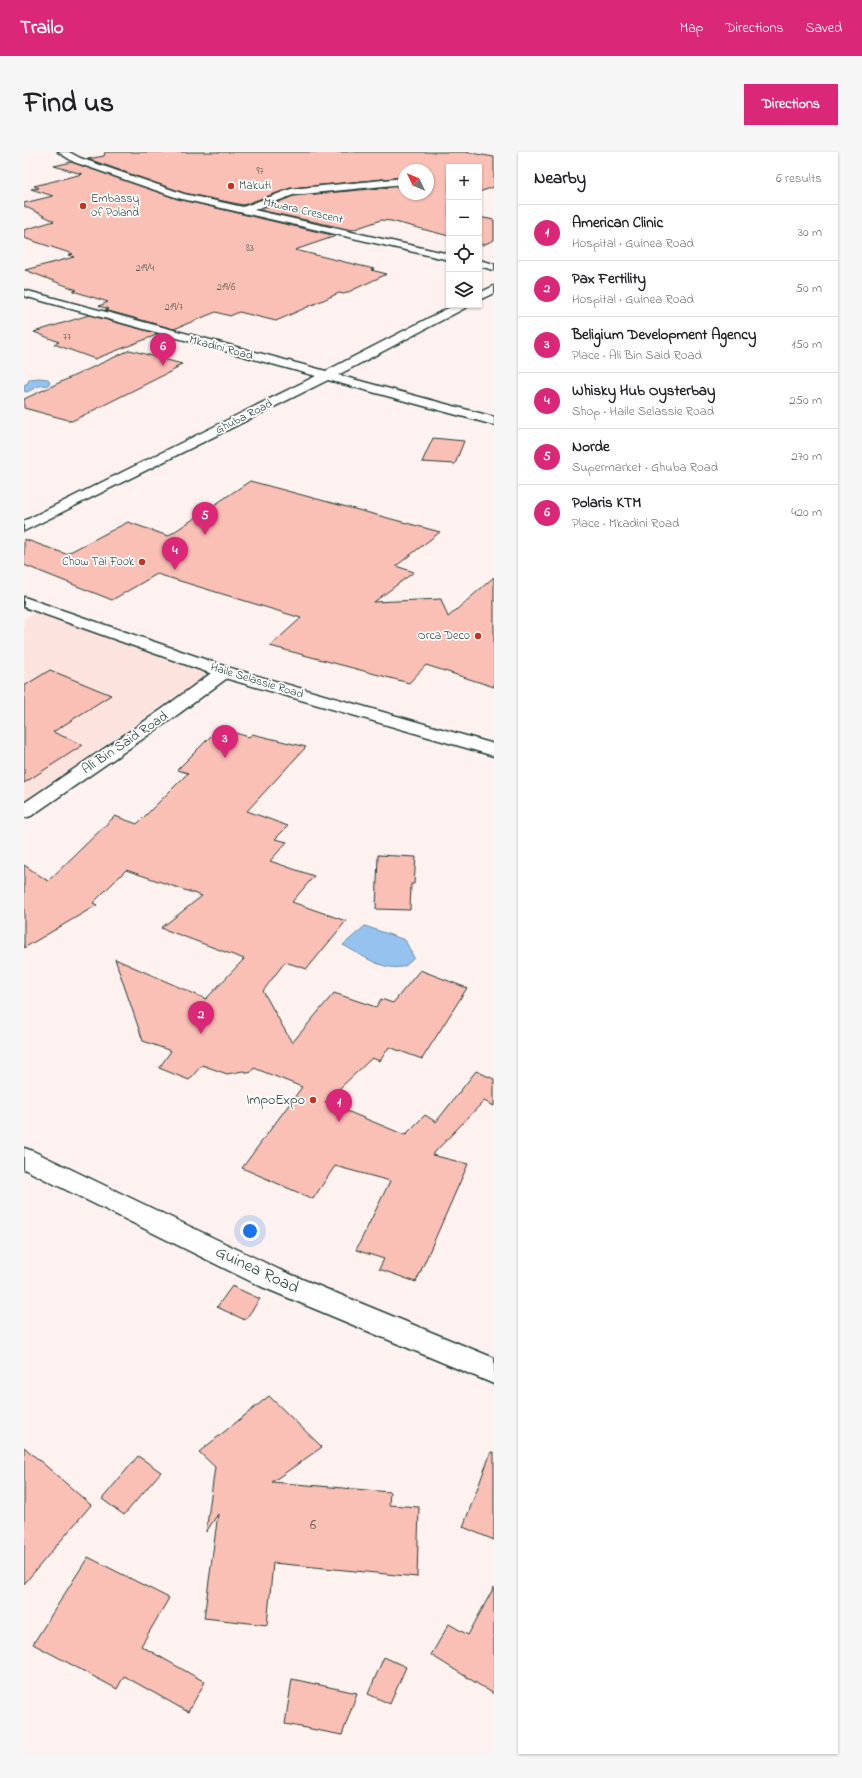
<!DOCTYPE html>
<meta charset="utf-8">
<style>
body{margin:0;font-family:"Indie Flower",sans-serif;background:#f6f6f6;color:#202124}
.controls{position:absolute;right:12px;top:12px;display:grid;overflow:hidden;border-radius:0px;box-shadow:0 1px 3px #0004}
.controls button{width:36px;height:36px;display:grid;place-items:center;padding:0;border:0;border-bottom:1px solid #e0e0e0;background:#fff;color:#202124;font:20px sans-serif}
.compass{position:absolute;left:374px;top:12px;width:36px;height:36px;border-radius:50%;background:#fff;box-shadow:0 1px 3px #0004;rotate:314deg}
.you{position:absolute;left:226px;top:1079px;width:14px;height:14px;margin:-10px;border:3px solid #fff;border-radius:50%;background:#1a73e8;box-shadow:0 0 0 6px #1a73e833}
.badge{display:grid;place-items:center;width:26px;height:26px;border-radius:50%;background:#db2777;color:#fff;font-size:13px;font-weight:700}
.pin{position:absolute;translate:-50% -33px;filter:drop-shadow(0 1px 2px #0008)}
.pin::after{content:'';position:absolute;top:21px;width:14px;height:12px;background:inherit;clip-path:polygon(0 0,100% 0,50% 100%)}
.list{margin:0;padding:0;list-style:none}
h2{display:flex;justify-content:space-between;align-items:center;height:52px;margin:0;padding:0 16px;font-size:17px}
h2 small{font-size:13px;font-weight:400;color:#757577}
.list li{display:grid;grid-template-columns:26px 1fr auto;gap:12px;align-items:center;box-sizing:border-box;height:56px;padding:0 16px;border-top:1px solid #e0e0e0}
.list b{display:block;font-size:15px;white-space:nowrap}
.list p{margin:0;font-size:13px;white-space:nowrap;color:#757577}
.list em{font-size:13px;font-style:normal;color:#757577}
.icon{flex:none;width:22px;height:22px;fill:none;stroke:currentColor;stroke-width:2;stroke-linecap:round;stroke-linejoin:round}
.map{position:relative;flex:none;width:470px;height:1602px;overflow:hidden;border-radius:0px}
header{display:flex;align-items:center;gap:24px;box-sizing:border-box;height:56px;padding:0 20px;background:#db2777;color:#fff}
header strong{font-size:19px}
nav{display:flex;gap:22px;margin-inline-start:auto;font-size:14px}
.intro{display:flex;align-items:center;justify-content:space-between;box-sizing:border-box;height:96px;padding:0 24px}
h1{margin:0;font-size:28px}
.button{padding:10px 18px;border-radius:0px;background:#db2777;color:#fff;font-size:14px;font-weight:700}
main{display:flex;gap:24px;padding:0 24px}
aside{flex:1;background:#fff;border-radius:0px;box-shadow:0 1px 3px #0004}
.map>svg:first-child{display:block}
.built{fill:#fde3de}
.water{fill:#95c2ef;stroke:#668da4}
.building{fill:#fabfb5;stroke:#1f3d34}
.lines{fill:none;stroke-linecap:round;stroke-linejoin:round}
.street-casing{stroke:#1f3d34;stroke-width:3}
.secondary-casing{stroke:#1f3d34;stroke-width:3}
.street{fill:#fff;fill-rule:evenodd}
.secondary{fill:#fff;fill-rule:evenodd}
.poi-dot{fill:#c8321e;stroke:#fff;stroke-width:1.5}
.labels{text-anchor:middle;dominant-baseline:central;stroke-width:3.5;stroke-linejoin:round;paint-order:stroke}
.far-number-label{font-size:10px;fill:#565e54}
.far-poi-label{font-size:12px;fill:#1f3d34;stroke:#fff;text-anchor:start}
.far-street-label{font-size:12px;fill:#1f3d34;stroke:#fff}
.street-label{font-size:14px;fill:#1f3d34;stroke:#fff}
.poi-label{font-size:14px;fill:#1f3d34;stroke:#fff;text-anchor:end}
.near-number-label{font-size:14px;fill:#565e54}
.near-street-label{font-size:17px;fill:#1f3d34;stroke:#fff}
</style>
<header>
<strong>Trailo</strong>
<nav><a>Map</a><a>Directions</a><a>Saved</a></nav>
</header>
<div class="intro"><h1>Find us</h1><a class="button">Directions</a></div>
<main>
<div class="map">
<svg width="470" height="1602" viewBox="0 0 470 1602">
<rect width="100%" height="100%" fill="#fef2f0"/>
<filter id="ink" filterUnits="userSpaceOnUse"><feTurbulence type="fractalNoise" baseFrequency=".025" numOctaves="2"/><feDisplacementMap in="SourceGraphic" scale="8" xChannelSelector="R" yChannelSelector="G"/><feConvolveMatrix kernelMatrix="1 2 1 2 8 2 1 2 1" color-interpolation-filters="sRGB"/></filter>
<g filter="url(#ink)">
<path class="built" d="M14,459L188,519L0,649V467Z"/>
<path class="water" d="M15,226L24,227L26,230L24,233L15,234L3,240L0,239V233L4,231L5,227Z
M341,774L381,788L390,806C388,808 384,812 381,814C361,821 336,802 319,793Z"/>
<path class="building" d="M81,0H441L470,5V35L455,40V15H425V84L367,69L357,68L328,78L235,58L269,44L380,34V42H404V18H380V25L267,36L219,53L160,41L64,7L80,4Z
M48,10L154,47L312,84L271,98L350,117L347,118L363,122L320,142L315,141L252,169L215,160L206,164L192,160L150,177L81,158L85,157L75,154L84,150L49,139L53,138L1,118L50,105L44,103L49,102L0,86V78L30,69L0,54V51L29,44L7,37L15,36L10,34L58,22L30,14Z
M455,65L470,68V88L459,93L455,92Z
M65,163L135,182L71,207L30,192L35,190L10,180Z
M106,198L158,212L151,215L154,216L48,269L0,256V247Z
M409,286L440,289L431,312L398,310Z
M226,329L416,380L372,414L390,420L350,450L417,447L424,465L470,425V535L402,513L385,531L246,494L277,466L133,422L88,448L0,413V387L42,402L104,370L144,384Z
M26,518L87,543L29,580L59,593L0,631V534Z
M195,576L225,585L228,582L282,595L223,659L264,674L251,687L263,690L246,709L290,724L268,750L322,769L283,817L261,810L239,839L268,891L310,841L352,855L357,847L369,851L396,818L443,836L398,907L365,895L356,909L348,906L301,950L381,983L401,963L412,970L452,919L470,927V954L460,949L408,1003L444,1012L392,1130L355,1117L360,1107L332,1098L366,1029L311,1014L289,1047L218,1016L278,935L230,916L226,921L219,919L203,922L178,913L165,928L135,916L147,899L119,889L91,807L182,847L220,807L137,776L178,744L102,718L69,751L73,753L0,796V713L24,729L91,664L113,672L164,621L153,618Z
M354,703L392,705L390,732H387L386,758L352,757Z
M208,1134L236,1147L221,1168L193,1155Z
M245,1244L298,1295L248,1330L366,1340L365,1353L395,1355L393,1425L249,1411L243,1473L180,1466L194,1362L182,1380L191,1315L175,1300Z
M0,1295L67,1353L0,1432Z
M467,1300H470V1388L439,1375Z
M114,1304L137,1320L100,1363L78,1347Z
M64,1405L145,1446L117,1494L181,1530L164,1560L100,1524L93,1537L9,1492Z
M470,1435V1542L407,1503L425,1472L444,1483Z
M360,1505L382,1515L366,1552L344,1542Z
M268,1527L333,1541L318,1583L261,1572Z"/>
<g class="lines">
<g class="street-casing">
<path id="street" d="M34,0H45L56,6L160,42L219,55L267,37L380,26V32L269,43L230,58L425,102V108L154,46L50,10Z
M455,108L470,112V118L455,114Z
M470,134V141L455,148V141Z
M0,138L302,219L430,153H445L443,155L314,223L470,265V273L304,228L0,379V369L292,224L0,144Z
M200,515L206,516L209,520L206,524L149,566L7,664L0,666V651L137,558L194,516Z
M0,996L9,999L256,1118L470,1206V1232L236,1134L0,1017Z"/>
</g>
<g class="secondary-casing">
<path id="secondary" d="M0,445L206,516L470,592V604L194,524L0,455Z"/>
</g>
<use href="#street" class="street"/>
<use href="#secondary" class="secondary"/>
</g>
</g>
<g class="poi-dot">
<circle cx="207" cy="34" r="4"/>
<circle cx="59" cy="54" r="4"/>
<circle cx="118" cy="410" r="4"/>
<circle cx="454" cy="484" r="4"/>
<circle cx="289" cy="948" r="4"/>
</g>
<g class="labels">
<g class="far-number-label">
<text x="236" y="19">97</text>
<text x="226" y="96">83</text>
<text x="121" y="116">219/4</text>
<text x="202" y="135">219/6</text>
<text x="150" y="155">219/7</text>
<text x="43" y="185">77</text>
</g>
<g class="far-poi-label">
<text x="215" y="34">Makuti</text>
<text x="67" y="47">Embassy<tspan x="67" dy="14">of Poland</tspan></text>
<text x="110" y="410" text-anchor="end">Chow Tai Fook</text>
<text x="446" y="484" text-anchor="end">Orca Deco</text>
</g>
<g class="far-street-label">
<text transform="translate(279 59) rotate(13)">Mtwara Crescent</text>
<text transform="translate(197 196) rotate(15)">Mkadini Road</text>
<text transform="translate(220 265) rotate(-27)">Ghuba Road</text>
<text transform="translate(233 529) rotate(17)">Haile Selassie Road</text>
</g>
<g class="street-label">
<text transform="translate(101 591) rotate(-34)">Ali Bin Said Road</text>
</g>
<g class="poi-label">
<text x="281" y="948">ImpoExpo</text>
</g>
<g class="near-number-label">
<text x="289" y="1373">6</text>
</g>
<g class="near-street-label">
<text transform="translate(233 1118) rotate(25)">Guinea Road</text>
</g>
</g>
</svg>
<div class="controls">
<button>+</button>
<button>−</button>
<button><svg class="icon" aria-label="locate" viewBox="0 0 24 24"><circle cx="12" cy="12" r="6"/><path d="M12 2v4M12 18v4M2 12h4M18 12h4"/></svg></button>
<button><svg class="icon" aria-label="layers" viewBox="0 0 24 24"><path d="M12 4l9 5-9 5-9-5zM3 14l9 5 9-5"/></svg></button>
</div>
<svg class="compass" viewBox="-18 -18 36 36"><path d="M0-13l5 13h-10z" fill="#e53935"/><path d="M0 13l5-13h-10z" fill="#757577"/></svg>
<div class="you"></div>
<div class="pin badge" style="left:315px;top:970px">1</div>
<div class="pin badge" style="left:177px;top:882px">2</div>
<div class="pin badge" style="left:201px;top:606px">3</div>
<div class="pin badge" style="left:151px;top:418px">4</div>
<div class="pin badge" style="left:181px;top:383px">5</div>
<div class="pin badge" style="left:139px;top:214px">6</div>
</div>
<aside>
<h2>Nearby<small>6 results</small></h2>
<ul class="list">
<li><span class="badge">1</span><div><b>American Clinic</b><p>Hospital · Guinea Road</p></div><em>30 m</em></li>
<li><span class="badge">2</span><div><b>Pax Fertility</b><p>Hospital · Guinea Road</p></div><em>50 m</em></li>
<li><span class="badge">3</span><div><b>Beligium Development Agency</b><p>Place · Ali Bin Said Road</p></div><em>150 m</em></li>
<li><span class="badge">4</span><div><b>Whisky Hub Oysterbay</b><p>Shop · Haile Selassie Road</p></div><em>250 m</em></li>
<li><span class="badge">5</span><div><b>Norde</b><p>Supermarket · Ghuba Road</p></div><em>270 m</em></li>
<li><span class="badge">6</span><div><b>Polaris KTM</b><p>Place · Mkadini Road</p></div><em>420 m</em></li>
</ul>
</aside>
</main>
